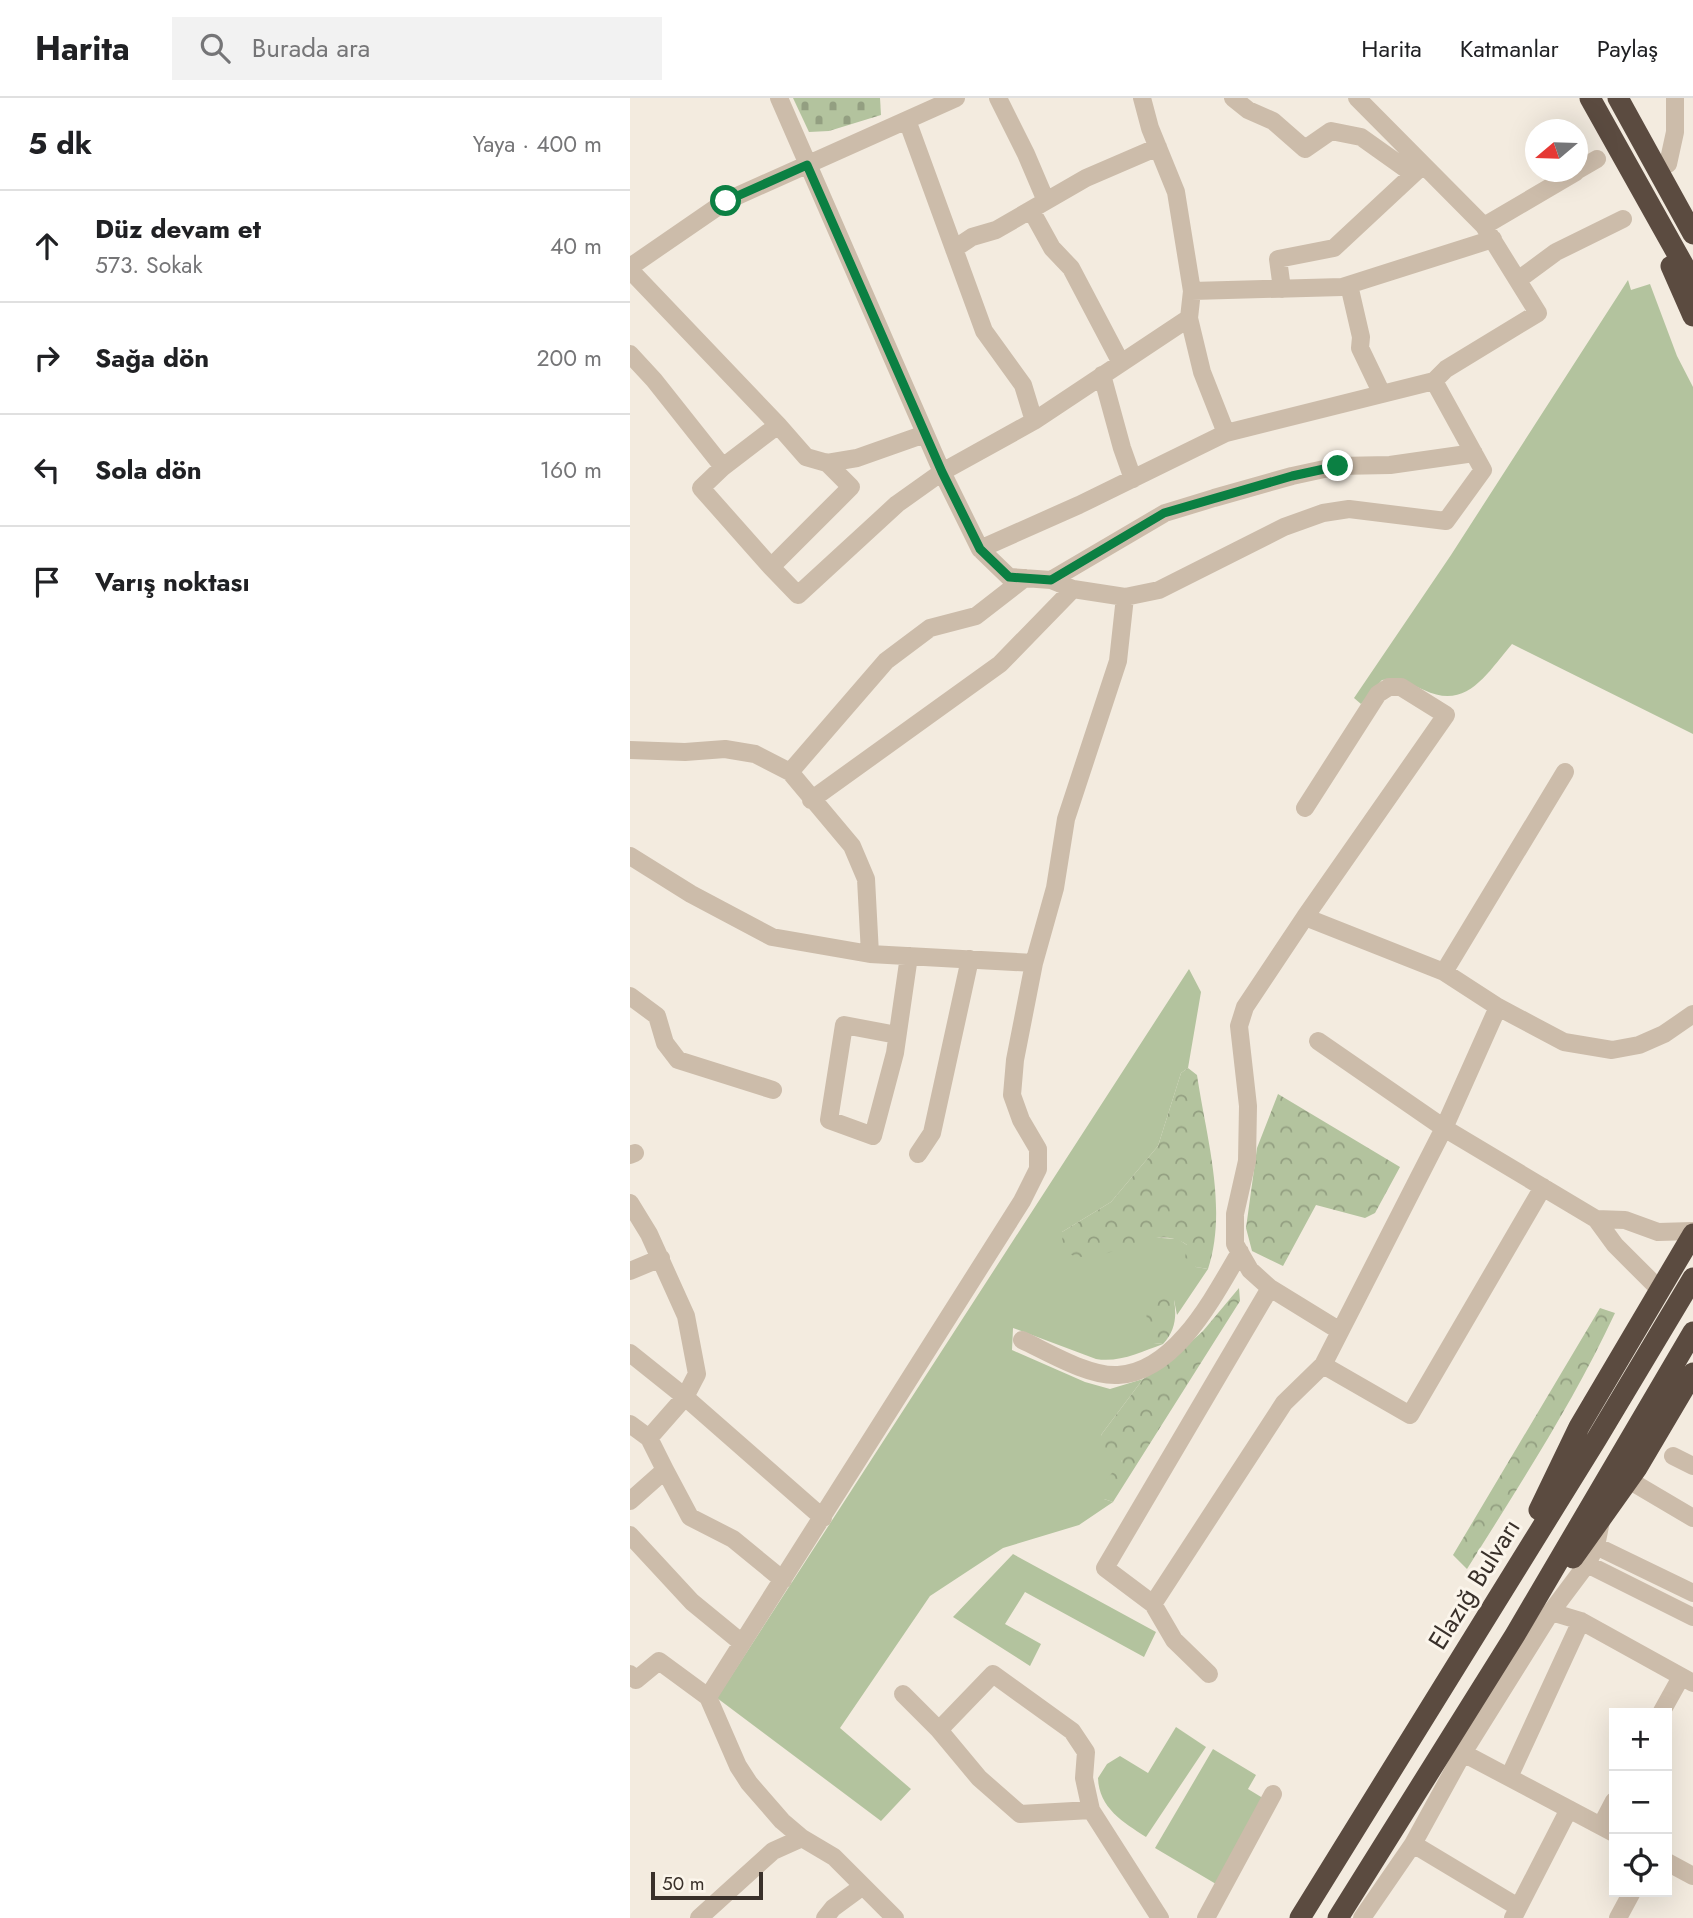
<!DOCTYPE html>
<html lang="tr">
<meta charset="utf-8">
<style>
body{margin:0;font-family:Jost,sans-serif;background:#f2f2f2;color:#202124}
.controls{position:absolute;right:21px;bottom:21px;display:grid;overflow:hidden;border-radius:0px;box-shadow:0 7px 28px #0002}
.controls button{width:63px;height:63px;display:grid;place-items:center;padding:0;border:0;border-bottom:2px solid #e0e0e0;background:#fff;color:#202124;font:35px sans-serif}
.compass{position:absolute;left:895px;top:21px;width:63px;height:63px;border-radius:50%;background:#fff;box-shadow:0 7px 28px #0002;rotate:251deg}
.scale{position:absolute;left:21px;bottom:18px;width:112px;box-sizing:border-box;padding-left:7px;border:4px solid #39302a;border-top:0;font-size:19px;line-height:24px;white-space:nowrap;color:#39302a;-webkit-text-stroke:5px #fbf5eb;paint-order:stroke}
.stop{position:absolute;width:21px;height:21px;margin:-16px;border:5px solid #0b8043;border-radius:50%;background:#fff}
.stop.end{background:#0b8043;border-color:#fff;box-shadow:0 2px 7px #0008}
.list{margin:0;padding:0;list-style:none}
h2{display:flex;justify-content:space-between;align-items:center;height:91px;margin:0;padding:0 28px;font-size:30px}
h2 small{font-size:23px;font-weight:400;color:#757577}
.list li{display:grid;grid-template-columns:46px 1fr auto;gap:21px;align-items:center;box-sizing:border-box;height:112px;padding:0 28px;border-top:2px solid #e0e0e0}
.list b{display:block;font-size:26px;white-space:nowrap}
.list p{margin:0;font-size:23px;white-space:nowrap;color:#757577}
.list em{font-size:23px;font-style:normal;color:#757577}
.icon{flex:none;width:38px;height:38px;fill:none;stroke:currentColor;stroke-width:2;stroke-linecap:round;stroke-linejoin:round}
.map{position:relative;flex:none;width:1063px;height:1820px;overflow:hidden}
header{display:flex;align-items:center;gap:42px;box-sizing:border-box;height:98px;padding:0 35px;background:#fff;border-bottom:2px solid #e0e0e0}
header strong{font-size:33px}
nav{display:flex;gap:38px;margin-inline-start:auto;font-size:24px}
.search{width:490px;height:63px;background:#f2f2f2;display:flex;align-items:center;gap:18px;box-sizing:border-box;padding:0 24px;border-radius:0px;color:#757577;font-size:26px}
main{display:flex}
aside{flex:1;background:#fff}
.map>svg:first-child{display:block}
.grass{fill:#b3c39e}
.forest{fill:url(#forest-crowns)}
.cemetery{fill:url(#cemetery-stones)}
.lines{fill:none;stroke-linecap:round;stroke-linejoin:round}
.minor{stroke:#ccbcaa;stroke-width:18}
.highway{stroke:#5b4b40;stroke-width:21}
.route{stroke:#0b8043;stroke-width:9}
.labels{text-anchor:middle;dominant-baseline:central;stroke-width:6;stroke-linejoin:round;paint-order:stroke}
.street-label{font-size:26px;fill:#39302a;stroke:#fbf5eb}
</style>
<header>
<strong>Harita</strong>
<div class="search"><svg class="icon" aria-label="search" viewBox="0 0 24 24"><circle cx="10" cy="10" r="6"/><path d="M15 15l6 6"/></svg>Burada ara</div>
<nav><a>Harita</a><a>Katmanlar</a><a>Paylaş</a></nav>
</header>
<main>
<aside>
<h2>5 dk<small>Yaya · 400 m</small></h2>
<ul class="list">
<li><svg class="icon" aria-label="ahead" viewBox="0 0 24 24"><path d="M12 20V5M6 11l6-6 6 6"/></svg><div><b>Düz devam et</b><p>573. Sokak</p></div><em>40 m</em></li>
<li><svg class="icon" aria-label="right" viewBox="0 0 24 24"><path d="M7 20v-9h11M14 6l5 5-5 5"/></svg><div><b>Sağa dön</b></div><em>200 m</em></li>
<li><svg class="icon" aria-label="left" viewBox="0 0 24 24"><path d="M17 20v-9H6M10 6l-5 5 5 5"/></svg><div><b>Sola dön</b></div><em>160 m</em></li>
<li><svg class="icon" aria-label="arrive" viewBox="0 0 24 24"><path d="M6 21V4h12l-3 4 3 4H6"/></svg><div><b>Varış noktası</b></div></li>
</ul>
</aside>
<div class="map">
<svg width="1063" height="1820" viewBox="0 0 1063 1820">
<defs>
<pattern id="forest-crowns" width="20" height="18" patternUnits="userSpaceOnUse" patternTransform="scale(1.75)"><rect width="20" height="18" fill="#b3c39e"/><path d="M2 6a3 3 0 1 1 6 0M12 15a3 3 0 1 1 6 0" fill="none" stroke="#939f81"/></pattern>
<pattern id="cemetery-stones" width="16" height="16" patternUnits="userSpaceOnUse" patternTransform="scale(1.75)"><rect width="16" height="16" fill="#b3c39e"/><path d="M2 7V4a2 2 0 0 1 4 0v3zM10 15v-3a2 2 0 0 1 4 0v3z" fill="#939f81"/></pattern>
</defs>
<rect width="100%" height="100%" fill="#f3ebdf"/>
<path class="grass" d="M998,182L1001,192L1020,186L1047,258L1063,289V636L882,546C857,575 837,613 794,592C778,585 771,579 752,582L731,606L724,600L821,457Z
M559,871L571,894L558,970L551,975L528,1048L481,1104L432,1134L548,1141L557,1147L566,1169L578,1171L547,1217L544,1202L524,1245L533,1246C511,1254 489,1265 466,1261L383,1230L382,1252L455,1284L480,1291L513,1281L471,1337L492,1363L474,1401L483,1404L449,1427L373,1450L300,1498L210,1630L281,1691L251,1723L87,1600Z
M383,1456L526,1534L514,1559L395,1494L375,1526L411,1546L400,1568L323,1519Z
M546,1629L576,1649L516,1739C493,1724 469,1710 468,1680L477,1666L490,1658L518,1675Z
M583,1651L626,1677L618,1691L636,1702L586,1786L525,1750Z"/>
<path class="forest" d="M558,970L567,977C576,1038 598,1110 578,1171L566,1169L555,1160L557,1147C519,1120 472,1177 433,1153L432,1134L481,1104L528,1048L551,975Z
M648,996L770,1069L745,1115L735,1120L686,1107L653,1168L622,1153L616,1130L627,1050Z
M609,1190L610,1203L483,1404L474,1401L471,1388L492,1363L476,1352L471,1337L513,1281L544,1259L573,1233Z
M535,1196L544,1202C547,1219 545,1233 533,1246L524,1245C516,1230 513,1212 522,1197Z
M970,1210L985,1215C943,1305 889,1388 837,1471L823,1457Z"/>
<path class="cemetery" d="M163,0H250L251,17L199,33L179,34Z"/>
<g class="lines">
<path class="minor" d="M149,0L312,374L350,451L379,479L421,482L443,491L495,499L529,492L654,429L693,415L719,411L816,423L853,372L804,283
M368,0L396,56L416,103
M512,0L520,30L546,94L562,193L559,220L572,274L596,335
M603,0L618,12L643,23L675,51L701,33L731,39L783,76
M277,22L354,233L393,287L404,323
M1038,66L1045,34V0
M948,72L967,61
M401,112L422,150L441,170L491,265
M854,128L946,74
M324,151L342,139L366,132L456,80L528,49
M0,169L96,103L326,0
M0,172L148,327L176,359L197,365L227,360L295,336
M888,182L926,154L993,121
M719,187L731,239L730,250L752,296
M652,191L648,161L704,150L791,69
M562,193L712,189L863,141
M0,256L24,282L93,369
M472,277L492,350L503,381
M197,365L221,389L141,469L168,497L267,406L312,374L404,323L559,220
M350,451L449,407L596,335L804,283L816,271L908,215L854,128L727,0
M141,469L71,390L93,369L148,327
M421,482L535,415L584,400L662,378L708,368L760,367L844,355
M0,652L55,654L95,651L125,656L160,674L222,748L236,781L240,856
M160,674L256,563L300,530L346,518L395,480
M181,702L370,566L443,491
M675,710L748,596L759,589H771L816,617L675,819
M0,758L61,796L142,839L240,856L404,865
M814,874L935,674
M0,898L27,918L35,945L48,962L143,992
M267,937L214,927L199,1022L243,1038L265,955L279,858
M688,943L814,1030L966,1121L985,1147L1030,1192
M288,1056L302,1035L340,861
M0,1057L5,1055
M0,1105L19,1136L56,1218L67,1276L55,1299L19,1340
M966,1121L995,1122L1028,1134L1063,1133
M0,1173L31,1160
M710,1233L640,1190L620,1172L605,1146V1116L617,1063L618,1008L609,928L615,909L675,819L814,874L868,909L934,944L982,952L1009,947L1034,936L1063,916
M392,1242C418,1254 459,1279 488,1277C546,1274 584,1198 610,1154
M0,1255L55,1299L193,1420
M693,1267L780,1317L913,1089
M0,1326L19,1340L35,1372L0,1403
M1043,1358L1063,1368
M35,1372L60,1419L103,1441L153,1482
M997,1381L1063,1420
M0,1437L62,1504L112,1545
M966,1448L1063,1495
M957,1466L1063,1519
M523,1506L654,1305L693,1267L814,1030L868,909
M921,1514L951,1523L1063,1585
M0,1576L6,1582L29,1563L78,1599L108,1668L119,1685L152,1723L172,1740L204,1759L265,1820
M579,1576L544,1542L523,1506L475,1470L640,1190
M273,1596L309,1632L349,1680L390,1716L461,1712
M78,1599L392,1103L408,1071V1051L391,1022L382,997L385,962L404,865L425,790L436,721L488,563L495,499
M1031,1615L1051,1579
M309,1632L363,1576L442,1633L456,1654L454,1680L461,1712L530,1820
M833,1655L984,1735
M879,1679L951,1523
M971,1728L984,1703
M783,1746L888,1809
M1037,1764L1063,1778
M69,1820L143,1753L172,1740
M195,1820L203,1810L233,1788
M576,1820L643,1696
M732,1820L783,1746L833,1655L921,1514L957,1466L966,1448L971,1423
M883,1820L939,1711
M988,1820L1002,1794"/>
<path class="highway" d="M960,0L1063,184
M988,0L1063,136
M1041,168L1063,218
M909,1412L949,1329L1063,1136
M943,1460L1007,1370L1063,1275
M670,1820L966,1342L1063,1180
M708,1820L885,1537L1063,1234"/>
</g>
<g class="lines">
<path class="route" d="M96,103L177,67L312,374L350,451L379,479L421,482L534,415L662,378L708,368"/>
</g>
<g class="labels">
<g class="street-label">
<text transform="translate(844 1486) rotate(-58)">Elazığ Bulvarı</text>
</g>
</g>
</svg>
<div class="controls">
<button>+</button>
<button>−</button>
<button><svg class="icon" aria-label="locate" viewBox="0 0 24 24"><circle cx="12" cy="12" r="6"/><path d="M12 2v4M12 18v4M2 12h4M18 12h4"/></svg></button>
</div>
<svg class="compass" viewBox="-18 -18 36 36"><path d="M0-13l5 13h-10z" fill="#e53935"/><path d="M0 13l5-13h-10z" fill="#757577"/></svg>
<div class="scale">50 m</div>
<div class="stop" style="left:96px;top:103px"></div>
<div class="stop end" style="left:708px;top:368px"></div>
</div>
</main>
